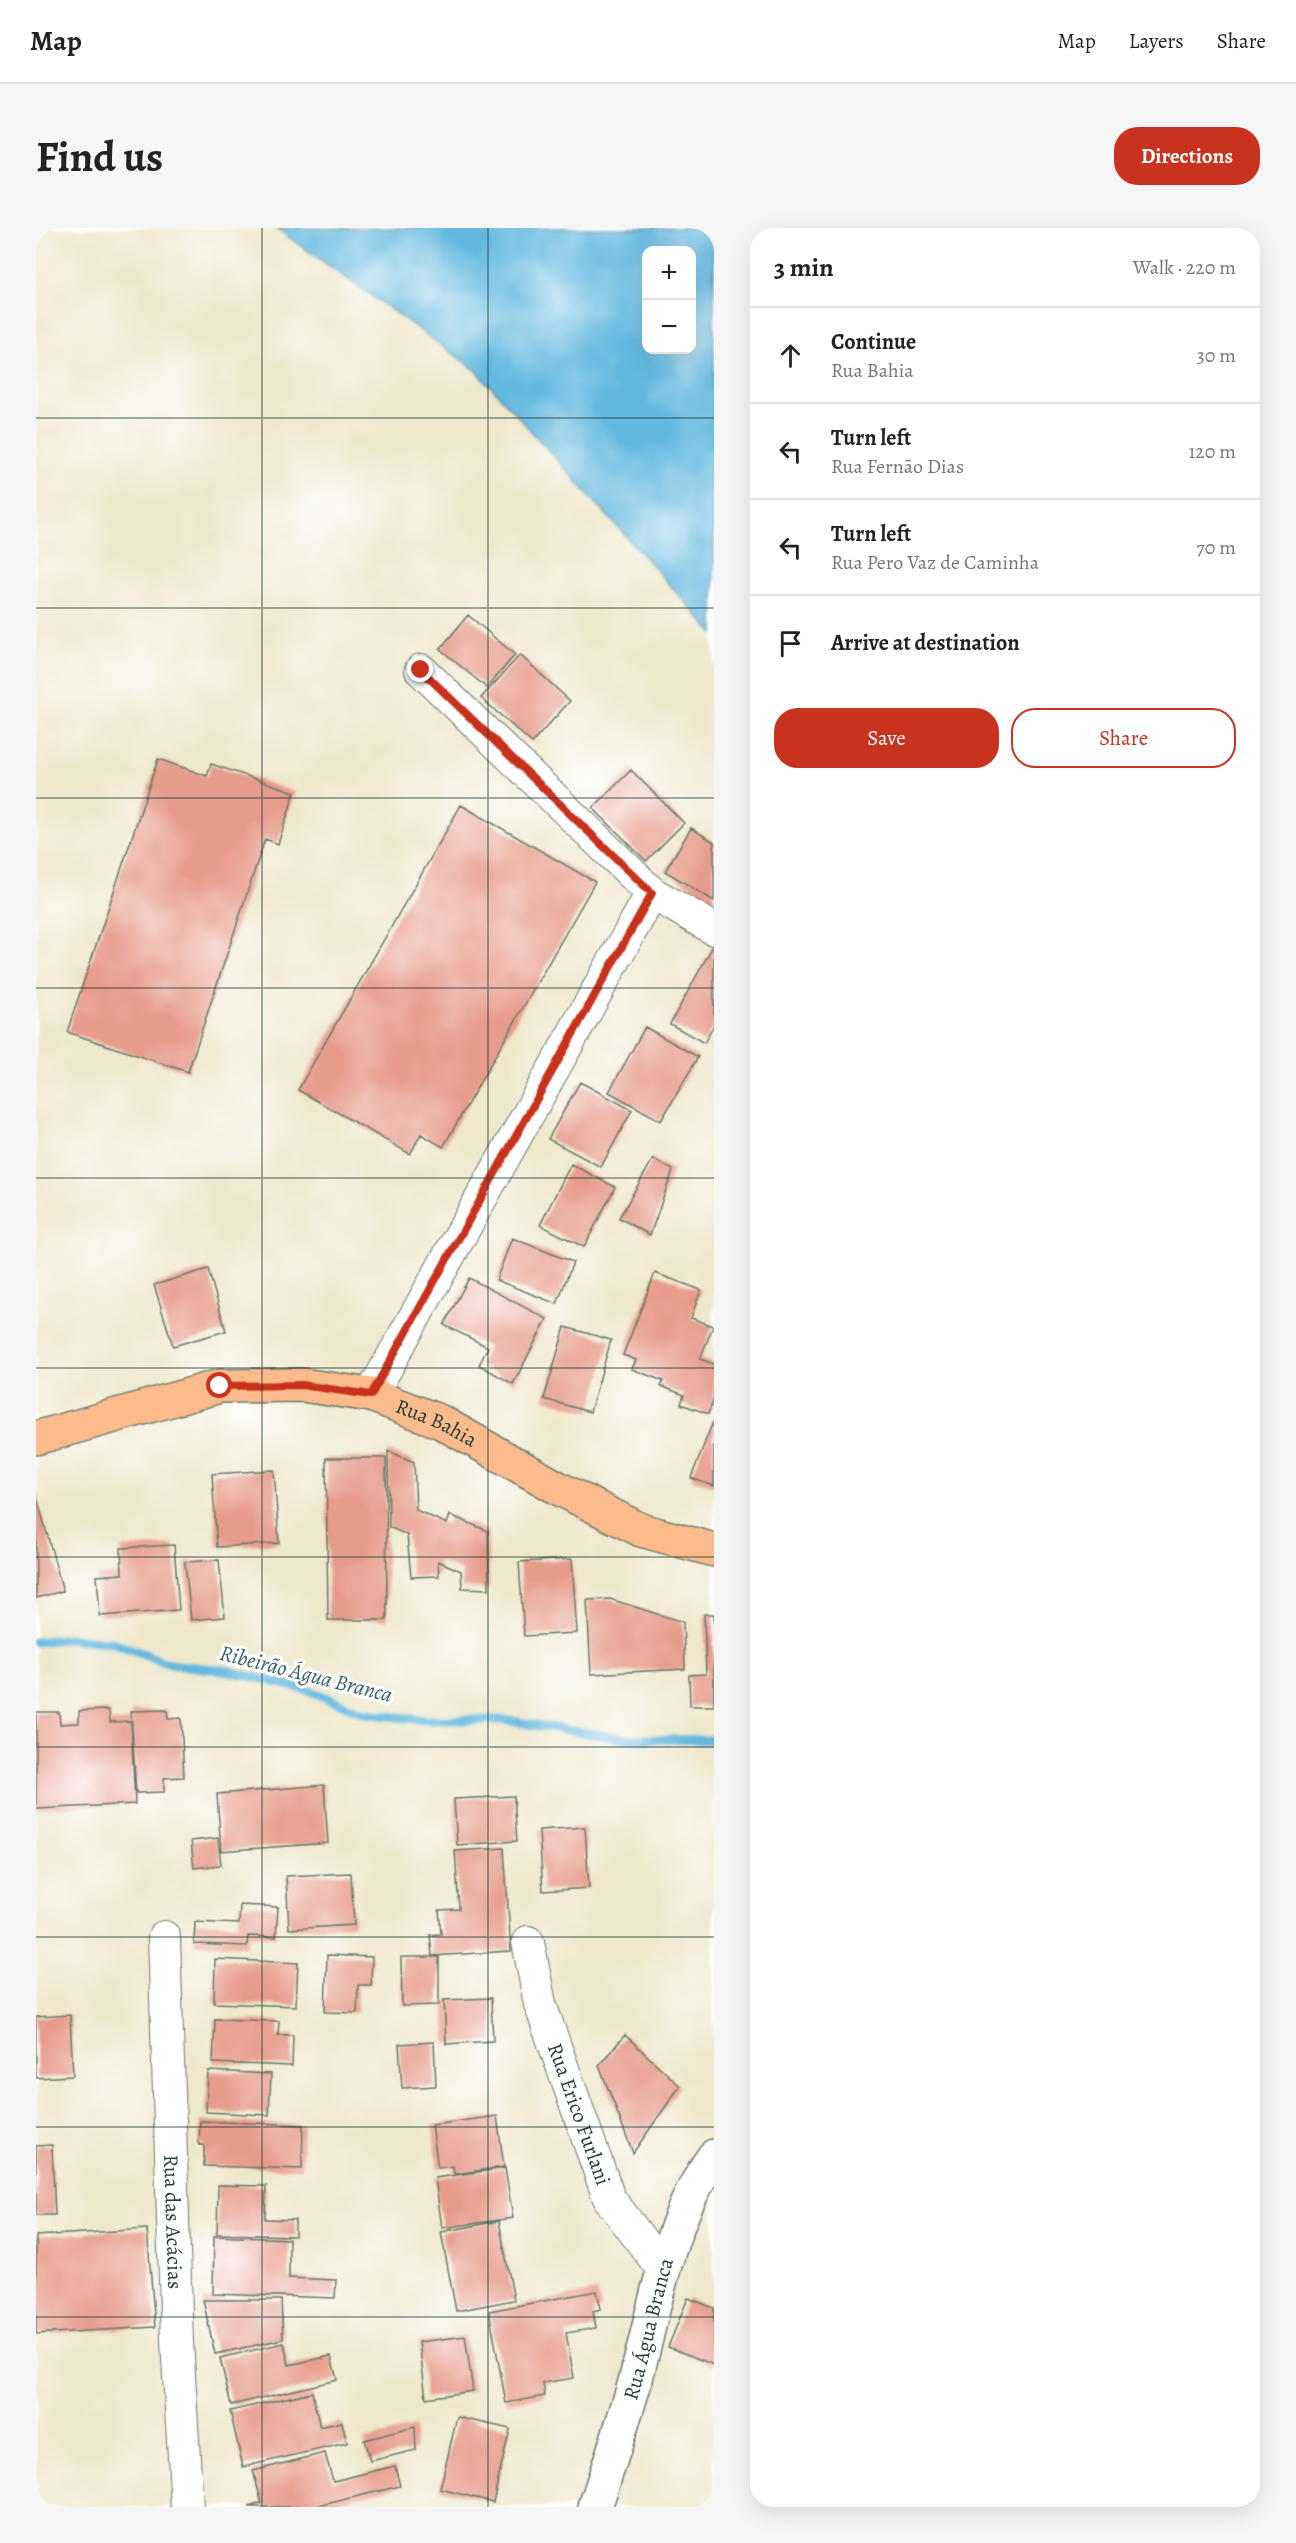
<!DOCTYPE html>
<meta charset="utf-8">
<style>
body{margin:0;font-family:Alegreya,serif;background:#f6f6f6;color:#222}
.controls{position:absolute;right:18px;top:18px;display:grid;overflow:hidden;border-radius:12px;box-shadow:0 6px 24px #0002}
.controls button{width:54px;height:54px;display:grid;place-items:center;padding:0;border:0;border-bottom:2px solid #e0e0e0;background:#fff;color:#222;font:30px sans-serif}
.stop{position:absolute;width:18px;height:18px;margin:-14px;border:4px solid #c8321e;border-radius:50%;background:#fff}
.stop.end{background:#c8321e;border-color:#fff;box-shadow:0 2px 6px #0008}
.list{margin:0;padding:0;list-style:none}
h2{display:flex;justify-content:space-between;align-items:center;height:78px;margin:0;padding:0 24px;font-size:26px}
h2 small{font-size:20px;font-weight:400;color:#767676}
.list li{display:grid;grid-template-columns:39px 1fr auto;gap:18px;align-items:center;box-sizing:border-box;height:96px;padding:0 24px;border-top:2px solid #e0e0e0}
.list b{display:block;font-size:22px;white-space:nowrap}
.list p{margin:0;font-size:20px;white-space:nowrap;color:#767676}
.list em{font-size:20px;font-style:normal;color:#767676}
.actions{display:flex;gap:12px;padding:18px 24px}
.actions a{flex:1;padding:14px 0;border:2px solid #c8321e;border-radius:24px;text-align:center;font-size:21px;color:#c8321e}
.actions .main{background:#c8321e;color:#fff}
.icon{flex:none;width:33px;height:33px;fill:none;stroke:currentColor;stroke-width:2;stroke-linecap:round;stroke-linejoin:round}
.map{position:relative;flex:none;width:678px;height:2279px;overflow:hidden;border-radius:24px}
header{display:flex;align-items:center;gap:36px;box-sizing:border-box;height:84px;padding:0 30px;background:#fff;border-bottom:2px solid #e0e0e0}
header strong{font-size:28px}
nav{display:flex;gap:33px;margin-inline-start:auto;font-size:21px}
.intro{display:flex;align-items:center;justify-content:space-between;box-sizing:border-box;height:144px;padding:0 36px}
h1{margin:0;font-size:42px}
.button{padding:15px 27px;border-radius:24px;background:#c8321e;color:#fff;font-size:21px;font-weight:700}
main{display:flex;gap:36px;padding:0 36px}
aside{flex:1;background:#fff;border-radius:24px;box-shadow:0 6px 24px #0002}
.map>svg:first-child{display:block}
.water{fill:#62b8df;stroke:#407a8a;stroke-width:1.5;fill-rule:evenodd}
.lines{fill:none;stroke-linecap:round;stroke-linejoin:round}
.stream{stroke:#62b8df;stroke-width:9}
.building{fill:#e79b8b}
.minor-casing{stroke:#677969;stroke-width:34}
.tertiary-casing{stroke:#677969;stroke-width:36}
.primary-casing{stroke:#677969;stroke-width:36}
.minor{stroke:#fff;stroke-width:32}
.tertiary{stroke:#fff;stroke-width:33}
.primary{stroke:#fbbb8c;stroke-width:33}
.route{stroke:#c8321e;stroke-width:8}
.grid{fill:none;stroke:#1f3d34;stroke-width:1.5;stroke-opacity:0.55}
.labels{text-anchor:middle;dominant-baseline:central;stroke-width:6;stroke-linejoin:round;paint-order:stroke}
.street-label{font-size:21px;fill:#1f3d34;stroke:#fff}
.water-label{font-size:22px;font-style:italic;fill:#336267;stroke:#fff}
</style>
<header>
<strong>Map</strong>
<nav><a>Map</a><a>Layers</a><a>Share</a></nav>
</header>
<div class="intro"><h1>Find us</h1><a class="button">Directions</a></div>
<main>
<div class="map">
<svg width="678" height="2279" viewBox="0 0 678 2279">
<rect width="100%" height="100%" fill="#fff"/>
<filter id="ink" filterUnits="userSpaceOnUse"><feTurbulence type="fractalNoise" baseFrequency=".0167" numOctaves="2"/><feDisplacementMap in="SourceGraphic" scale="12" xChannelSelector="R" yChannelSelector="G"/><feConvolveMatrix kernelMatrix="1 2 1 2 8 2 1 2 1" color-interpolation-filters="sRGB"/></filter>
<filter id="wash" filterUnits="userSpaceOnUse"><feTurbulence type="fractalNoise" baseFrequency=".008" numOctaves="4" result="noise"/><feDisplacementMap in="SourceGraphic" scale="24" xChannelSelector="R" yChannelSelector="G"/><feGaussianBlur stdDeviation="1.35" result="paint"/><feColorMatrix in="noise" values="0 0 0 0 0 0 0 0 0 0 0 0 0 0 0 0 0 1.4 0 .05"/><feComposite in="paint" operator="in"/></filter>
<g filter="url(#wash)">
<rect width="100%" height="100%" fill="#eee8cc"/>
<path class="water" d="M240,0H678V406L441,143ZM610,22H656V122H610Z"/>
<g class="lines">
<path class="stream" d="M0,1414L33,1410L79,1415L134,1436L193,1443L272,1462L328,1485L388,1492H468L590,1511L678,1512"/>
</g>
<g id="blocks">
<path class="building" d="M432,387L479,427L451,460L404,421Z
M484,427L534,473L496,515L445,470Z
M122,531L171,548L175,536L259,564L242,616L229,611L152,844L31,804Z
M595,542L648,595L610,633L557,580Z
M425,577L559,654L407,919L385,906L374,926L262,862Z
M655,600L678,614V673L629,643Z
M678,716V797L668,815L634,796Z
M609,799L662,829L625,893L573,864Z
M544,854L596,882L565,939L512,911Z
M617,931L637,942L614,1007L583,990Z
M535,936L579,959L548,1019L504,997Z
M476,1010L537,1034L521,1076L460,1052Z
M172,1041L190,1103L137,1118L118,1057Z
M619,1045L665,1062L655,1090L677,1098L664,1131L678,1136V1171L672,1186L645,1176L648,1167L625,1158L627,1153L596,1141L600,1132L587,1127Z
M433,1050L511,1091L477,1156L443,1137L452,1119L408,1097Z
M529,1099L575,1112L554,1184L508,1171Z
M678,1191V1258L655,1250Z
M352,1223L378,1234L380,1282L411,1296L414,1287L452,1303L453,1361L426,1360L425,1343L402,1333L403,1348L375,1349L371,1307L353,1299Z
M290,1230H350L351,1392H292Z
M238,1242L243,1315L181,1319L176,1246Z
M0,1266L27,1363L0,1370Z
M138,1317L143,1382L64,1388L61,1348L86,1346L85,1320Z
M536,1331L541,1405L488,1408L483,1334Z
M183,1332L189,1389L155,1392L149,1334Z
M574,1371L647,1394L649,1441L555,1446L551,1372Z
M668,1386H678V1478H654L653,1447L670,1446Z
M73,1482L74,1494L95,1493L99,1576L0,1581V1484H23L24,1496L43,1495V1483Z
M131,1482L132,1491L145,1490L148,1549L128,1550V1564L100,1565L95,1483Z
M288,1557L292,1615L185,1623L181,1566Z
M478,1568L481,1613L421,1617L418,1571Z
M549,1599L553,1660L507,1663L503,1602Z
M182,1610L185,1637L158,1640L155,1613Z
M468,1620L475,1723L396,1728L394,1707L405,1706L403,1682L423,1681L419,1623Z
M315,1645L318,1697L253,1701L250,1648Z
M204,1677L242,1679L240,1709L212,1708L211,1718L158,1716L159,1694L203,1696Z
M291,1727L336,1729L335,1757H322L321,1785L289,1784Z
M365,1729H403V1777L366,1778Z
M179,1731L262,1735L260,1778L178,1775Z
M455,1770L457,1813L410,1816L408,1772Z
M34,1787L37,1848L0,1850V1789Z
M179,1791L243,1793L242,1807H257L256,1838L177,1835Z
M589,1807L644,1858L597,1925L563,1837Z
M398,1814L400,1858L366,1860L363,1816Z
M172,1843L235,1846L233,1887L170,1884Z
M461,1888L468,1939L418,1946L417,1938L402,1940L396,1897Z
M164,1893L267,1897L266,1941L168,1938V1917H163Z
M16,1917L19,1987H0V1918Z
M469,1940L477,1990L406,2000L399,1950Z
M182,1957L230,1958L229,1991L259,1992V2008L181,2006Z
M463,1993L478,2072L420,2083L405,2004Z
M111,2001L119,2099L0,2106V2008Z
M178,2008L253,2011V2050L300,2052L299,2070L177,2066Z
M561,2063L565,2081L557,2083L560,2100L530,2105L538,2150L507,2155L509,2168L470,2175L453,2083Z
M652,2070L678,2080V2137L632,2119Z
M167,2072H245L247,2111L179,2126Z
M429,2108L437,2163L390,2170L383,2114Z
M248,2115L253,2137L295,2128L301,2152L195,2177L184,2130Z
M276,2164L284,2199L306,2194L311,2215L207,2239L194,2183Z
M421,2189L474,2201L457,2274L404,2261Z
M379,2199L380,2222L334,2233L328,2212Z
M289,2225L297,2253L359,2238L364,2258L278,2279H213L226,2275L217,2243Z"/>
</g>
</g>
<g filter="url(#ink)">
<use href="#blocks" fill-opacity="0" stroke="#677969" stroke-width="1.5"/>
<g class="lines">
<g class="minor-casing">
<g id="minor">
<path d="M385,442L616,665L678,701"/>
<path d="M335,1167L616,665"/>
<path id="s1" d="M128,1709L141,2114L151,2279"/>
<path id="s2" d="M492,1714L504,1776L573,1970L628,2043"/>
</g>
</g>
<g class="tertiary-casing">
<g id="tertiary">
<path id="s3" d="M559,2279C572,2240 585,2200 597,2161C619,2084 630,1994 678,1928"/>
</g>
</g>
<g class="primary-casing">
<g id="primary">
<path id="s4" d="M0,1210L184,1158L266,1157L335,1167L405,1194L522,1260L605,1302L678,1322"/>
</g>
</g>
<use href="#minor" class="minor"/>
<use href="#tertiary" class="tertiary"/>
<use href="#primary" class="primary"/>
</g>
</g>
<g class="lines" filter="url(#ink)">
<path class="route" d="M184,1158L266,1157L335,1167L616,665L385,442"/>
</g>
<path class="grid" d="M226,0V2279M452,0V2279M0,190H678M0,380H678M0,570H678M0,760H678M0,950H678M0,1140H678M0,1329H678M0,1519H678M0,1709H678M0,1899H678M0,2089H678"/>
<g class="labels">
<g class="street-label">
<text stroke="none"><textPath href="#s4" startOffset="414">Rua Bahia</textPath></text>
<text stroke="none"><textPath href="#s2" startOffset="180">Rua Erico Furlani</textPath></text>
<text stroke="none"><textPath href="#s1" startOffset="285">Rua das Acácias</textPath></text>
<text stroke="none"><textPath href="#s3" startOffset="186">Rua Água Branca</textPath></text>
</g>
<g class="water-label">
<text transform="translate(270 1446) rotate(14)">Ribeirão Água Branca</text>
</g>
</g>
</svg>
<div class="controls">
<button>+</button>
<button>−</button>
</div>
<div class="stop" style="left:184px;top:1158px"></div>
<div class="stop end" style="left:385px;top:442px"></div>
</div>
<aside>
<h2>3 min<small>Walk · 220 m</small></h2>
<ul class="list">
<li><svg class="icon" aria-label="ahead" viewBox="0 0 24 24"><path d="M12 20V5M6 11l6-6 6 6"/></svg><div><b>Continue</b><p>Rua Bahia</p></div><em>30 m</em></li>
<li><svg class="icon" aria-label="left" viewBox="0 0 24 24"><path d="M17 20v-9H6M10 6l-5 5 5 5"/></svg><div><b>Turn left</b><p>Rua Fernão Dias</p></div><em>120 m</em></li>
<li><svg class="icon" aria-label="left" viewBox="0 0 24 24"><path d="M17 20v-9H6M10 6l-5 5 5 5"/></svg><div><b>Turn left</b><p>Rua Pero Vaz de Caminha</p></div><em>70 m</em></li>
<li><svg class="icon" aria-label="arrive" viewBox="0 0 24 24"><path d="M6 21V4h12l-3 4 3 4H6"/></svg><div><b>Arrive at destination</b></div></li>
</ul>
<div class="actions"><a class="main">Save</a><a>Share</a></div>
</aside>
</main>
